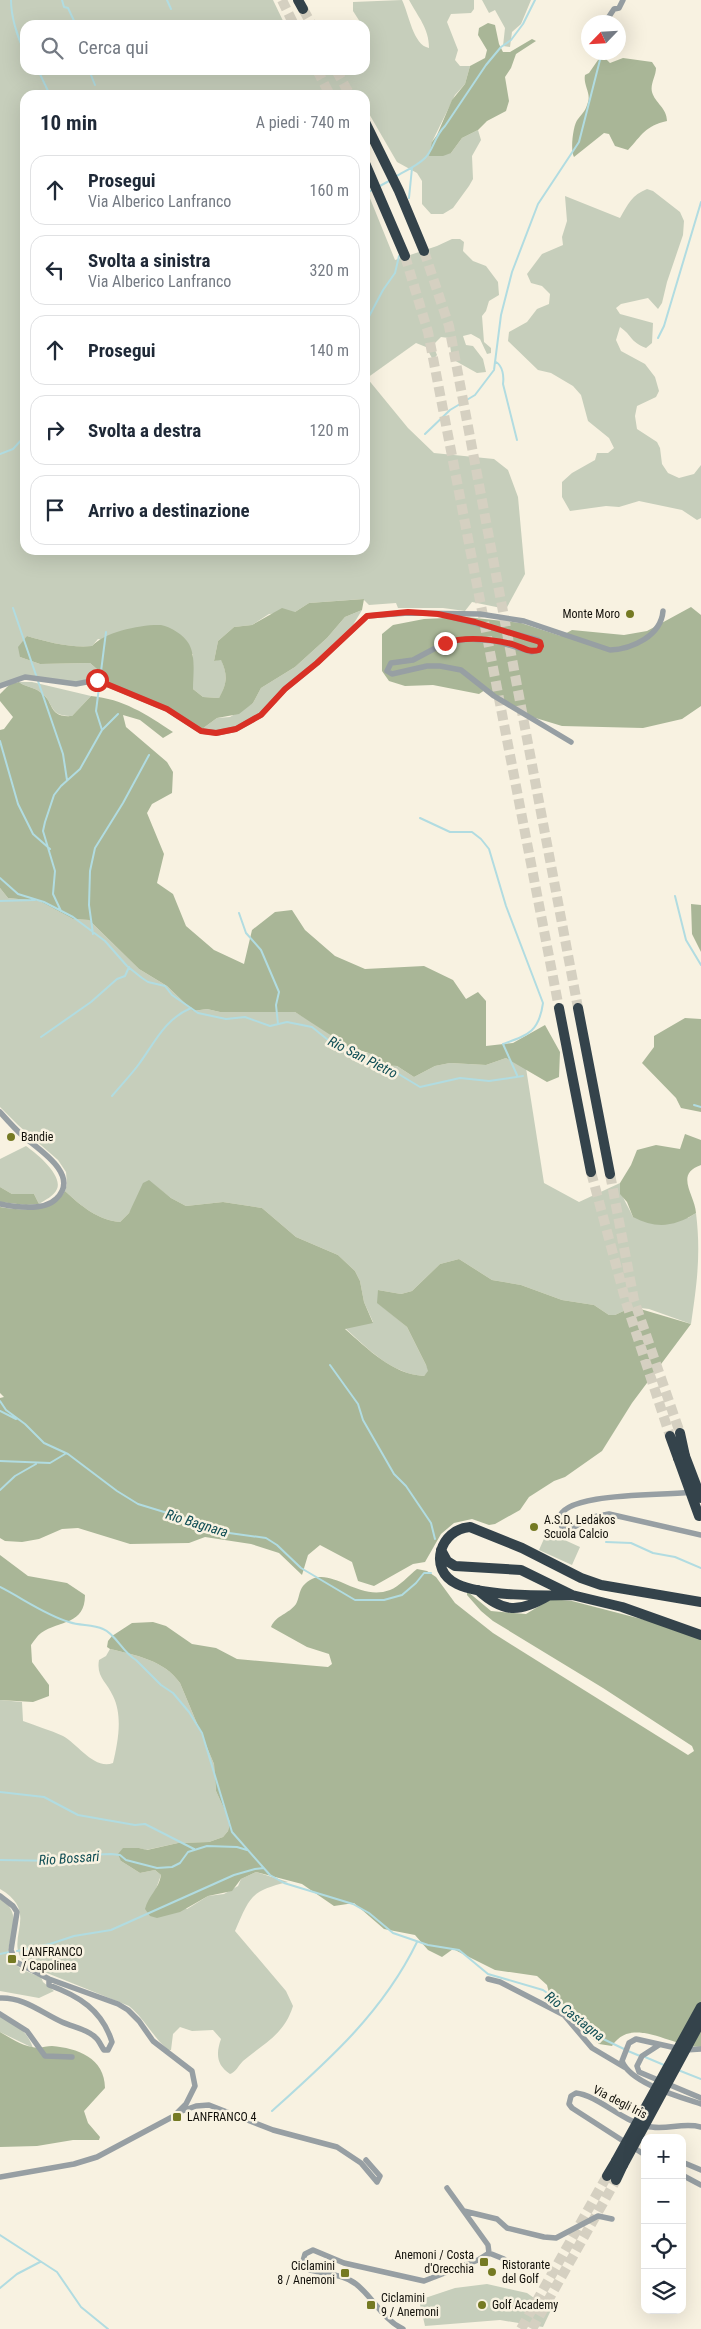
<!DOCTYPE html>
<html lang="it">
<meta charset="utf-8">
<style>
body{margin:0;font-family:"Roboto Condensed",sans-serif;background:#f6f6f7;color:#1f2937}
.controls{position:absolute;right:15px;bottom:15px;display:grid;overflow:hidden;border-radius:10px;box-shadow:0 5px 20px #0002}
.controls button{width:45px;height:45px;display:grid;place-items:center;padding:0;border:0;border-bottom:1px solid #e0e1e3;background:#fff;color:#1f2937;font:25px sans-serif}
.compass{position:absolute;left:581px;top:15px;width:45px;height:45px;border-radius:50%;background:#fff;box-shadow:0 5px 20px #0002;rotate:245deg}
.stop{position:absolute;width:15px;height:15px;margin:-11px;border:4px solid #d93025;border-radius:50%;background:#fff}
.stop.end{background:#d93025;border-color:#fff;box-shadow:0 1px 5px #0008}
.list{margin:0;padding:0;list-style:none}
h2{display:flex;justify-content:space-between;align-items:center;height:65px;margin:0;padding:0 20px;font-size:21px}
h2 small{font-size:16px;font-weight:400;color:#747a83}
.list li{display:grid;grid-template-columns:32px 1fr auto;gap:15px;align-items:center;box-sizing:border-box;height:70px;margin:0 10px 10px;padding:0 10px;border:1px solid #e0e1e3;border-radius:15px}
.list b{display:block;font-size:19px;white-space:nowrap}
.list p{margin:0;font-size:16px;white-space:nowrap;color:#747a83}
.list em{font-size:16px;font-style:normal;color:#747a83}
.icon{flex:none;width:28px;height:28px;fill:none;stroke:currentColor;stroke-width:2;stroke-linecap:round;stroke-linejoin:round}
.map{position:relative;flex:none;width:701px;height:2329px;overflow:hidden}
.search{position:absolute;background:#fff;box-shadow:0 5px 20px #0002;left:20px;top:20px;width:350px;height:55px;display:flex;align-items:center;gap:12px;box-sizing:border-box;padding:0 18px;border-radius:15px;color:#747a83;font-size:19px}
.panel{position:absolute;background:#fff;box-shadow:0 5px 20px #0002;left:20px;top:90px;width:350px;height:465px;border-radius:15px}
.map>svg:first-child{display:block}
.green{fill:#c6cebb}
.forest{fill:#a9b697}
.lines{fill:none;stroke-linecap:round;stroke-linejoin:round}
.stream{stroke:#b1dce1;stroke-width:2}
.motorway-tunnel{stroke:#d5d0c1;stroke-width:10;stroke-dasharray:10 5;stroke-linecap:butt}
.minor{stroke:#979fa3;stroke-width:5.5}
.motorway{stroke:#34434b;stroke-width:10}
.motorway-bridge{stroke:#34434b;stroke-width:10}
.route{stroke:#d93025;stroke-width:6}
.poi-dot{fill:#757a23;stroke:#f8f2e1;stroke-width:2}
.labels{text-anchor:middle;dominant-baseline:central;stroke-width:5;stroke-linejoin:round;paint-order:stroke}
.poi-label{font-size:12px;fill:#110f09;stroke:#f8f2e1;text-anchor:start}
.street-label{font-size:12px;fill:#110f09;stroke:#f8f2e1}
.water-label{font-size:14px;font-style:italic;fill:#0f4d54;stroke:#f8f2e1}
</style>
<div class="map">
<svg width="701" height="2329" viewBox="0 0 701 2329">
<rect width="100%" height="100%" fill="#f8f2e1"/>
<path class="green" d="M0,0H273L285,25H25V70H365V25H362L353,11V2L402,0C409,14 413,45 429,48C429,28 418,17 409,0H474V9L471,13L451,14L447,22L458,50L455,60L460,66H470L465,84L455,95L432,142L451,153L462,138L478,130L481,140L472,156L473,179L469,186L453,208L443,214H431L422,204V181L417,173L397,162L368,112L365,113V95H25V550H365V186L395,260L437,246L452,239H460L464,242L463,251L473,261L486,266L498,282L499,295L489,301L486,311L482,316L484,342L491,348V353L487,354L480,339L471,334L463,336L466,345L473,346L483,359L486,372L477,373L452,359L449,338L441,337L433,345L437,355L433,360L426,347L416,343L367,378L408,428L434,453L494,459L508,470L518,497L525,574L506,609L472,602L465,611L443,608H398L396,603L369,605L363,599L309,603L295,612L269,614L252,625L234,627L218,641L214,661L221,659C228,675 227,684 219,698L203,697L193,689V654L98,639L92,646C71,648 47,642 27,636L20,657L40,664L90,663L98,670L97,678L75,682L25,675L0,684Z
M482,0H531L521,24L512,32L510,47L503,46L505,28L495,10L489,13Z
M647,189L653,191L680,212L684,221L683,235L667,282L662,303L658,309L648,298L621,304L616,308L620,314L653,323L652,343L646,348C629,341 633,336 620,327L616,340L621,351L645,364L655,377L659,391L656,397L637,406L635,416L637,429L657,442L660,448L662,464L668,473L679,478L694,474L701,465V518L697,520L682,510L639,501L619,507L606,506L570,511L562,497V482L572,473L595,460L597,453H608L614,448L609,438L588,421L581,395L573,386L551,373L538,370L508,341L509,332L527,322L537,309L549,304L550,294L542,286L531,283L527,274L542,254L563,245L562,237L567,221L565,196L620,218C628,204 632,195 647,189Z
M362,610L353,625L260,713L236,727L216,731L202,729L217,718L230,717L253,703L261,688L295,667L327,638L345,617Z
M19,682H32L91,696L72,716C47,717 55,701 40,692C34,687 25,687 19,682Z
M0,888L8,898L39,901L73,919L89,920L139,969L167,986L193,1011L207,1009L220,1012H295L364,1053H372L382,1065L397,1066L414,1077L435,1066L450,1063L486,1065L506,1058L526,1068L544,1183L579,1202L620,1183C620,1196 628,1205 633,1217L688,1218L696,1213C701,1254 697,1283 691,1324L649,1309L632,1307L615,1315H609L594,1305L562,1300L521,1285L492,1280L459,1259L440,1264L412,1291L401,1294L378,1290V1303L407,1327L429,1371L424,1376C392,1374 368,1349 345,1328L373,1322L364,1302L360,1281L355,1271L338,1255L296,1237L262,1208L223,1202L186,1206L171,1198L149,1181L129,1213L120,1222C98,1220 81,1206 65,1191L67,1184L66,1172L58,1160L18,1125L0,1107Z
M26,1146C36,1153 63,1175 57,1189C54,1196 45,1200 39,1204L34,1194H12L0,1187V1159Z
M547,1532L580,1547L572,1565L539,1550Z
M110,1649C135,1655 164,1660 180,1683L214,1764L216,1791L230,1822L228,1831L223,1837L209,1842L178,1843L146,1850L139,1848L121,1861L140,1873L155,1870L161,1875L156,1889L187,1909L208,1896L224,1894L238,1886L241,1879L256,1872L288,1882C250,1891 250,1897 235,1931L286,1991L293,2006C284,2035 264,2043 243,2061C239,2065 235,2073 230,2074C216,2065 216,2053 221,2039L213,2030L192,2031L180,2027L173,2034L171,2050H168C153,2037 144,2018 129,2006L27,1965C0,1941 43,1914 0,1889V1700L22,1702L23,1721C36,1726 50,1730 63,1736C78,1744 94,1770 113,1763C118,1742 123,1716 113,1696C107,1682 96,1677 99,1660L106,1656Z
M0,1899C23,1912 11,1933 7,1955C15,1968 27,1972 41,1977L43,1982L54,1991L39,1998L0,1991Z
M0,2016C15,2024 27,2030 33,2048L0,2032Z
M487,2284L527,2293L551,2310L543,2327L500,2320L425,2326L419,2300L455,2288Z"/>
<path class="forest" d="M488,23L495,25L499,44L503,52H510L532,39L536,41L516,54L511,68L505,77L509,101L506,111L487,121L478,130L462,138L451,153L443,156H429L432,142L437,135L452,100L465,84L470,66L485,58L487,50L478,35L479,28Z
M605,58L610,63L623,58L652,62L656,68C656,76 650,84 652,92C655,103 667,108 667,121C645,126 642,135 628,150L615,146L609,134L604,133L574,157C570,151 573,124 578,119C584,111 585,112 588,102C591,93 583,85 585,75L589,73L598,60Z
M364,599L362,610L345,617L327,638L295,667L261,688L253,703L239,714L217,718L202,729L168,707L97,678L98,670L90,663L40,664L20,657L18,647L27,636C47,642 71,648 92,646C104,632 142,624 161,625C171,627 184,635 189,644C196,657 193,675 193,689L203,697L219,698C227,684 228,675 221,660L214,661L218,641L234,627L252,625L282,608L295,612L309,603Z
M691,607L701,615V706L682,719L643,728L562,726L529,716L485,690L479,694L433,685L405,686L389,681L382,671V634L393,625L424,619L466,617L521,623L561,636L572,630L624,635L647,631Z
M19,682C25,687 34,687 40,692C55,701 47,718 72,716L91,696C123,699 146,714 173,732L163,738L140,720L123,715L126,727L167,762L173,772L172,793L152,804L147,813L164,854L157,883L173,894L186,926L214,950L244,964L252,930L275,912L292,910L305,930L335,956L365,969L424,966L453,980L466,999L478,992L486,1001V1046L513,1043L545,1025L560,1052L559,1077L547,1082L506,1058L486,1065L450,1063L435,1066L414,1077L397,1066L382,1065L372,1054L349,1047L295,1012H220L207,1009L193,1011L167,986L139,969L89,920L73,919L39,901L8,898L0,888V730L4,729L13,717L0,701V694L10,684Z
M691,904L701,905V952L692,934Z
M685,1018L701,1019V1112L681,1108L676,1098L642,1063L654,1047V1036Z
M685,1134L701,1140V1165C674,1174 695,1195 696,1213C674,1227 656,1229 633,1217L627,1202L620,1194V1183L631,1165L637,1150L656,1145L680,1149Z
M149,1180L171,1198L186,1206L223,1202L262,1208L296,1237L338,1255L355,1271L360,1281L364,1302L373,1323L345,1329C368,1349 392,1374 424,1376L428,1371L426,1365L407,1327L377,1303L378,1290L401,1294L412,1291L440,1264L459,1259L492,1280L521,1285L562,1300L594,1305L609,1315H615L632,1307L637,1308L691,1324L632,1403L602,1451L565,1477L554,1481L529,1497L520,1510L495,1524L489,1525L472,1519L454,1523L441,1534L425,1562L413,1564L374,1586L358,1581L352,1562L320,1545L308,1555L302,1575L279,1553L251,1544L205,1537L189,1543L130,1544L78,1528L62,1529L39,1539L22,1542L5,1541L0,1538V1398L4,1397L0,1393V1207C23,1211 52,1213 65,1191C81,1206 98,1220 120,1222L129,1213L143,1183Z
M0,1187L12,1194H34L39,1204L26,1205L0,1202Z
M0,1555L28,1576L67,1583L85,1595C85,1625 60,1620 41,1633C37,1636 34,1641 31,1645L32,1662L49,1685V1696L33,1702L0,1700Z
M417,1569L427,1571L436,1577L455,1603L493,1633L688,1755L694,1751L692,1746L603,1688L493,1621L481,1611L467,1595V1591L491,1611L526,1614L551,1599L572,1601L649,1621L701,1639V2047C671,2047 632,2015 612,2046L599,2044L590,2037L580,2023L551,2001L547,1985L537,1976L495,1970L453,1949L442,1957L428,1950L415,1935L384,1929L354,1903L334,1906L302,1884L256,1872L241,1879L232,1891L208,1896L180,1912L157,1918L150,1916L145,1909C148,1896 159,1889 161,1875L155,1870L140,1873L121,1861L118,1854L123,1848H139L147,1850L178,1843L209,1842L223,1837L228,1831L230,1822L216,1791L214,1764L180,1683C164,1660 135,1655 110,1649L107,1647L108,1641L112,1636L132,1623L153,1622L166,1626L192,1644L216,1648L237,1659L328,1667L332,1664L329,1654L307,1647L271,1627C276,1615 289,1614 296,1604C299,1599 299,1591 303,1586C327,1559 355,1603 390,1590C399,1587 409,1575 417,1569Z
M0,2032C10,2038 21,2045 32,2047C39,2049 46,2046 52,2046C77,2048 105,2058 105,2088L84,2111L88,2123L100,2137L99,2140H73L37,2146L0,2147Z"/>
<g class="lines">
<path class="stream" d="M11,0C11,16 17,37 25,52
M62,0L64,7L68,8L76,25
M167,0L171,9
M38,70L50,95
M89,70L95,85
M395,177C405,171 417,166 425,158C434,149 434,137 445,126L486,65L501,47L511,40L523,24L535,0
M378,187L389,181
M365,194L372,190
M409,198L412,168
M365,324L383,290L395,273L399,256
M658,338L664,326L701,202
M496,362C503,366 504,377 503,384L517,440
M425,434L450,410L475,395L494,370L501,315L512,272L538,204L579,142L602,52
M0,454L13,449L25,436
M13,608L63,754L67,780
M102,730L96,711L106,632
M0,741L18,804L33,834L50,849
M420,818L450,832H472L481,839L489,849L506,906L543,1003C539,1032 528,1035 503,1044L517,1075
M0,878L18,894L44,902L73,917L105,941L127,966L142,978L148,982L165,986L172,995L198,1013L226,1019L245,1017L270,1026L287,1022L312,1027L333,1044L363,1058L377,1061L420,1087L460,1078L489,1081L523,1076
M675,896L686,940L701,965
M0,901L35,900
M61,911L53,894L55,871L43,831L45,822L54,795L61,786L80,769L102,730L118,714
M239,913L246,933L261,950L279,992L276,1005L278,1024
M93,934L89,905L90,871L95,848L123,803L149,755
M41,1037L91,1002L117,979L125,976L129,967
M112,1096C121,1085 131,1075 139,1064C155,1042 165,1019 191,1008
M694,1105L701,1107
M330,1365L358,1404L363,1420L394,1474L406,1486L431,1523L435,1539
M0,1401L6,1410L25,1424L44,1443L68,1454L117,1491L138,1504L200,1523L222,1532L266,1538L277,1545L301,1568L355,1600H384L402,1595L416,1583L424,1573H431
M0,1411L16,1419
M0,1461L50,1463L65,1454
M0,1490L15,1476L36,1464
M606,1542L631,1543L653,1553L675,1557L701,1568
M0,1587C22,1598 45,1615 69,1622C80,1626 93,1624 103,1629C116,1634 122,1652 136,1660L161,1685L173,1693L189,1712L202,1733L232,1832L270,1875L284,1883L353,1904L369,1913L393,1933L428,1945L459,1950L488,1974L543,1990L557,2000L597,2036L624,2049
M0,1792L44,1797L78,1815L135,1825L145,1824L194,1849
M0,1860L60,1861L86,1855L111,1854L120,1855L126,1860L157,1868L172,1867L180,1863L188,1852L207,1846L237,1847L247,1850
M17,1951L50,1944L74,1936L111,1930L234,1875L255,1869L264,1868
M0,1954L9,1952
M628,2051L640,2056
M645,2057L664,2065
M678,2070L701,2079
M272,2111C329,2060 383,2012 417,1942
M0,2235L57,2272L81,2307L108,2329
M0,2288L17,2274L40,2262"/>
<path class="motorway-tunnel" d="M282,0L294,25
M303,9L312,25
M317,70L330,95
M336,70L350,95
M424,251L449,326L578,1008
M405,256L428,332L559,1008
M591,1172L626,1302L670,1436
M610,1174L634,1300L680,1433
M521,2329L607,2176
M532,2329L616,2180"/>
<path class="minor" d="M608,18L614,9L619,8L623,0
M452,617L538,640L541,644L540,649L532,652L496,641L468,639L445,643L413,660L391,663L387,671L392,674L427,666H440L461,670L494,696L571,742
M0,686L25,677L76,684L97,680L167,709L201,731L217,733L236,729L261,715L285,689L317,663L367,616L408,613L480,614L524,621L610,650C632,649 661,636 663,611
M0,1112C8,1121 15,1129 24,1137C40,1150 81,1176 56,1199C44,1211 15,1207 0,1204
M692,1492C668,1496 562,1491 559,1519L562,1527L570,1529L593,1517L609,1514L701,1535
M0,1896L13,1906L17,1912L11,1950L16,1962L49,1979L118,2004L128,2010L139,2021L153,2041L192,2071L195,2086L186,2104L174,2116L97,2157L74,2164L0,2177
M488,1979L500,1982L564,2015L592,2048L624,2067
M0,1998C24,1997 42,2013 62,2022C73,2027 87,2029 95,2037C99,2040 101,2046 104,2050H108L112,2042C102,2010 79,1996 49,1985V1979
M0,2014L27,2031L45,2056L72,2057
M659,2045L642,2056L637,2066L639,2072L701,2098
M701,2049L685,2050L636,2039L629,2043L622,2061C630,2083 680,2097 701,2104
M182,2111L196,2106L209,2105L273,2130L337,2147L361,2163L377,2182
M645,2155L572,2108L569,2104L571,2096L576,2093C597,2095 622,2121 646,2126C664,2131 683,2122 701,2127
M366,2160L380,2176L377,2182
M682,2162L701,2170
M682,2175L701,2185
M447,2188L488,2245L489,2253
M464,2211L497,2219L507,2228L544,2237L556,2238L598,2216L612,2219
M489,2253L504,2259
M403,2329C382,2319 373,2297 356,2284C342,2273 323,2275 307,2269L303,2261L305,2254L313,2250L344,2263L424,2281L478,2260L489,2253"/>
<path class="motorway" d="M298,0L303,9
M365,122L399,191L424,251
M365,163L405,256
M559,1008L591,1172
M578,1008L610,1174
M680,1433L685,1456
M670,1436L678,1458
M441,1550L447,1561L455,1566L521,1570L572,1595L622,1607L701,1635
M478,1590C503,1613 519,1613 548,1596
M572,1595C544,1596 482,1596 457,1584C427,1570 440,1529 470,1527L522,1548L581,1578L601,1585L701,1602
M607,2176L616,2161
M616,2180L623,2165"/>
<path class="motorway-bridge" d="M685,1456L701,1498
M678,1458L699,1516
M616,2161L701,2007
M623,2165L701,2021"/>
</g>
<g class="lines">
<path class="route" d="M97,680L167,709L201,731L216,733L236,729L261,715L285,689L317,663L367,616L408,612L438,614L475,622L540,642L541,646L539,650C529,653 522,647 512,644C491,639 466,636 445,643"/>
</g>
<g class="poi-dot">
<circle cx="630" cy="614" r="5"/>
<circle cx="11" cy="1137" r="5"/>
<circle cx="534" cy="1527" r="5"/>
<rect x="7" y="1954" width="10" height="10" rx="2.5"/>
<rect x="172" y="2112" width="10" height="10" rx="2.5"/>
<rect x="479" y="2257" width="10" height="10" rx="2.5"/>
<circle cx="492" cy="2272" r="5"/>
<rect x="340" y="2268" width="10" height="10" rx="2.5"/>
<rect x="366" y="2300" width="10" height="10" rx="2.5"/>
<circle cx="482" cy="2305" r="5"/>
</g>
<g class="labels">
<g class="poi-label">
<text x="620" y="614" text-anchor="end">Monte Moro</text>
<text x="21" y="1137">Bandie</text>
<text x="544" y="1520">A.S.D. Ledakos<tspan x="544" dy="14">Scuola Calcio</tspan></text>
<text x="22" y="1952">LANFRANCO<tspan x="22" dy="14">/ Capolinea</tspan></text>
<text x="187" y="2117">LANFRANCO 4</text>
<text x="474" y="2255" text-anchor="end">Anemoni / Costa<tspan x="474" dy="14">d'Orecchia</tspan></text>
<text x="502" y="2265">Ristorante<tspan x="502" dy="14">del Golf</tspan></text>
<text x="335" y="2266" text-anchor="end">Ciclamini<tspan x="335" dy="14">8 / Anemoni</tspan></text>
<text x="381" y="2298">Ciclamini<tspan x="381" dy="14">9 / Anemoni</tspan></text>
<text x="492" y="2305">Golf Academy</text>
</g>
<g class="street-label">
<text transform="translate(620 2102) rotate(27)">Via degli Iris</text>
</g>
<g class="water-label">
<text transform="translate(363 1057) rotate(27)">Rio San Pietro</text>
<text transform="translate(197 1523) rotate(17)">Rio Bagnara</text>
<text transform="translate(69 1858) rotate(-4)">Rio Bossari</text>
<text transform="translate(575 2016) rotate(38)">Rio Castagna</text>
</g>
</g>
</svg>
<div class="controls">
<button>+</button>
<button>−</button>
<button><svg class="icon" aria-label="locate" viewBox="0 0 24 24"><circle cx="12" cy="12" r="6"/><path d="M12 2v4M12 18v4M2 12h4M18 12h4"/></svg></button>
<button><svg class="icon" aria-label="layers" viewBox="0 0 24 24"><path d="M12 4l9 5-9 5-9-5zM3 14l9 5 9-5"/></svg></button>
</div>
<svg class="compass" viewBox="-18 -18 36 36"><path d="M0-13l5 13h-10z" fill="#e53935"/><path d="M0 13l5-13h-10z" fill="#747a83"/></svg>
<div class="stop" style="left:97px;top:680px"></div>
<div class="stop end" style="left:445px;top:643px"></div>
<div class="search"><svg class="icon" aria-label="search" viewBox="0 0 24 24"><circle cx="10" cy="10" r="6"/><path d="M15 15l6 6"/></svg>Cerca qui</div>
<section class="panel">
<h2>10 min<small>A piedi · 740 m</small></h2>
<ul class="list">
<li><svg class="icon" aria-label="ahead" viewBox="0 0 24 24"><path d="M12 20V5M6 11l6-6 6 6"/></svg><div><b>Prosegui</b><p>Via Alberico Lanfranco</p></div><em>160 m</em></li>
<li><svg class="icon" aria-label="left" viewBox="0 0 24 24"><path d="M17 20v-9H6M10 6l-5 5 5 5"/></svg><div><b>Svolta a sinistra</b><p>Via Alberico Lanfranco</p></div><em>320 m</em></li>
<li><svg class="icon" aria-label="ahead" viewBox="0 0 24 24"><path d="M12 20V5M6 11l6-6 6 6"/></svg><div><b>Prosegui</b></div><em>140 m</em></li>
<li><svg class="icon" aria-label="right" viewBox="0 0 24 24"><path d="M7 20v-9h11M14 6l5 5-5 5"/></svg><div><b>Svolta a destra</b></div><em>120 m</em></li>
<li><svg class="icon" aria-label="arrive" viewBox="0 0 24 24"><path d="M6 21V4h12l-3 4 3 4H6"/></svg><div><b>Arrivo a destinazione</b></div></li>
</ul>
</section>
</div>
